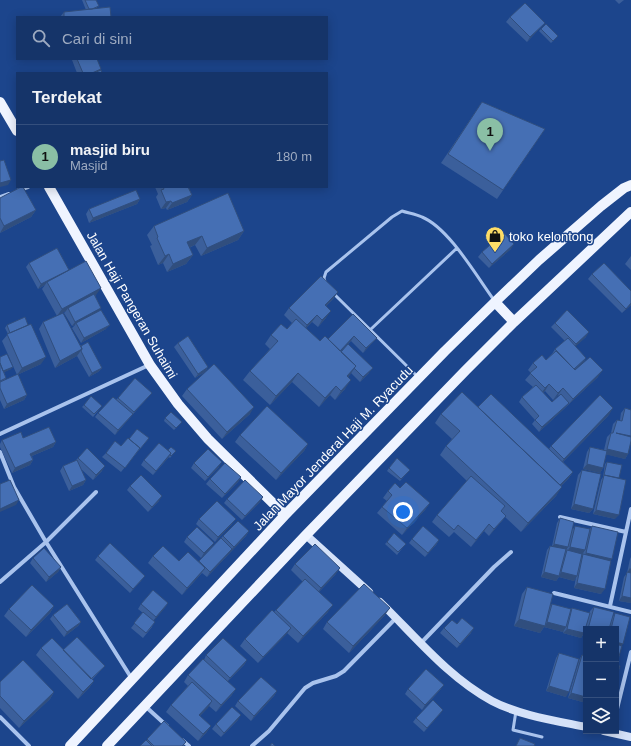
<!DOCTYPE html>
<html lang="id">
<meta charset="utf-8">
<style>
body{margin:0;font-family:Arial,sans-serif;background:#1e3c6f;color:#f1f3f6}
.controls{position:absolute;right:12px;bottom:12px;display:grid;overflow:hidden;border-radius:0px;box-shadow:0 2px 10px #0003}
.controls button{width:36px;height:36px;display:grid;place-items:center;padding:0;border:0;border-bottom:1px solid #344f7d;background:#153469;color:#f1f3f6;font:20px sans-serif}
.you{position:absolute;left:403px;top:512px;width:14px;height:14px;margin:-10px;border:3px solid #fff;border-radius:50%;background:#1a73e8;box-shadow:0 0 0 6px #1a73e833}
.badge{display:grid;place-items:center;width:26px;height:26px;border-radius:50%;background:#8abfa5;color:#111;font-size:13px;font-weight:700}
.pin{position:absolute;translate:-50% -33px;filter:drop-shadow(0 1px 2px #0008)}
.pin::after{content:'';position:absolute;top:21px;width:14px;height:12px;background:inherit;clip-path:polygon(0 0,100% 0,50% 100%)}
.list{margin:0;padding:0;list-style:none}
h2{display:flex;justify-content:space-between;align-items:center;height:52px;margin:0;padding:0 16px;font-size:17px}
h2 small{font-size:13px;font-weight:400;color:#9daac0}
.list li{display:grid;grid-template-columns:26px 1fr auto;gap:12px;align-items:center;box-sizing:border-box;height:64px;padding:0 16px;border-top:1px solid #344f7d}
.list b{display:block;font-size:15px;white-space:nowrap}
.list p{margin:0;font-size:13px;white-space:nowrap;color:#9daac0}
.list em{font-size:13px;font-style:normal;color:#9daac0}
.icon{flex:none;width:22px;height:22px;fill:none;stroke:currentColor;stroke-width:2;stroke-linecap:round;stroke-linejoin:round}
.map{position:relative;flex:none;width:631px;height:746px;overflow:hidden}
.search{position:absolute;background:#153469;box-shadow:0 2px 10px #0003;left:16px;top:16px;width:312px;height:44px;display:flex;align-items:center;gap:10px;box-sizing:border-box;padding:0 14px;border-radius:0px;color:#9daac0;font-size:15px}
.panel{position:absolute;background:#153469;box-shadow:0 2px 10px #0003;left:16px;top:72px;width:312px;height:116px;border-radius:0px}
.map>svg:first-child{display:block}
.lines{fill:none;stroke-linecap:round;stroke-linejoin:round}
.lane{stroke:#a9c3ed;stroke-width:3}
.street{stroke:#a9c3ed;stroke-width:4}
.secondary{stroke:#d5e2f9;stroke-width:8}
.primary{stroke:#eff4ff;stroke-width:10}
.wall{fill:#3b5f9b;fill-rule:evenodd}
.shaded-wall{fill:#304e7e}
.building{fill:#456fb4;stroke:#304e7e}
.labels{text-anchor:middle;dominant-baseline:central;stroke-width:3;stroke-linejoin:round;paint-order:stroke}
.poi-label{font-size:13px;fill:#fff;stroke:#1c458c;text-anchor:start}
.street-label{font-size:13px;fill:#fff;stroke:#1c458c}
</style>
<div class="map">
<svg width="631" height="746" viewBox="0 0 631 746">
<rect width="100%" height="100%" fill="#1c458c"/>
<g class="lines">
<path class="lane" d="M325,282L324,278L326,272L392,217L402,211C408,213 416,214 422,217C449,228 477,277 494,300
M334,294L418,377
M370,330L457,248
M516,711L513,730L542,737"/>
<path class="street" d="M19,190L28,187
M0,197L9,194
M0,434L149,365
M0,452L14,487L46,542L132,679
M560,517L626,532
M0,582L46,542L96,492
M554,593L631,612
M610,606L631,509
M421,643L494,567L511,552
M145,706L167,726
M616,713L631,652
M0,717L29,746
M182,740L189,746
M252,746L269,731L305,688L313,683L336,676L344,671L396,618"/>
<path class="secondary" d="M306,535L369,592
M380,602C416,637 448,677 492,701C518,715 557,721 586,727
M604,731L631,737"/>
<path class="primary" d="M0,102L17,131
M49,187L150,365L178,404L208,439L285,515
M495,302L514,322
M70,746L285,515L445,351L495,302L539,260L601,206L624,188L631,185
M107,746L306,535L466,370L514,322L631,212"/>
</g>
<path class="wall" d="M82,0H96L97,9L111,17H60L64,12L86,10Z
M615,0H624L619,4Z
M510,17L545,23L541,27L527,42L506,22Z
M541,29L556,38L551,43L539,31Z
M73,59H97L101,69L100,71L102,73H77L72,60Z
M482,102L545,129L497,199L441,163Z
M155,187H191L189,188L192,195L187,202L167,210L166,208L161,209L156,197L158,194Z
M0,198L36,210L31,217L0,233Z
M140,199L137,204L89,223L86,214L89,209Z
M154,226L244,231L238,240L201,256L195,245L189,248L193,255L186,264L167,272L163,263L158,265L150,246L152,245L147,235Z
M511,249L489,268L478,257L482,252Z
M631,256V270L625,264Z
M29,263L69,270L68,271L96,295L95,296L101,308L99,311L106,329L81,343L72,328L75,325L72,326L64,313L66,311L58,315L81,346L102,368L98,372L89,377L77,356L55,368L39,329L43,322L57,316L42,289L45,285L38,289L26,267Z
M592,274L631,291V305L622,313L588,279Z
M338,292L333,299L326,306V318L318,327L312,322L306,328L320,341L328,339L353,314L377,338L373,342L363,353L351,341L341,351L369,373L360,382L351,373L348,377L345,389L335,400L330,395L319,407L292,382L270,405L243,380L250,371L270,349L265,344L271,335L287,329L292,323L284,315L289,308Z
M555,323L586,337L575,346L586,358L583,363L598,377L568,405L566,407L539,432L532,424L535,420L519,402L522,397L533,387L525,380L531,373L528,370L533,363L546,360L552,354L555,349L565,341L551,327ZM545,391L553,400L558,395L559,396L552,402L543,393Z
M7,325L41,364L17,375L2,341L8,334L5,328Z
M178,343L208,367L205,372L195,378L174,347Z
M0,357L11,369L4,372L6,378L5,380L27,395L24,400L4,409L0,400Z
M187,389L250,414L222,439L182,396Z
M152,393L148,397L115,435L95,417L98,413L116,400L118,398Z
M84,405L102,406L93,417L82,407Z
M478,407L549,449L551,446L609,415L563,462L573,472L568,479L561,486L556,496L521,532L505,517L501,522L489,536L484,531L471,547L454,532L449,537L432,522L437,515L467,481L440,455L446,446L452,439L435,423L441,414Z
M625,408L628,454L625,459L606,454L603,468L600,473L583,469L587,452L590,447L604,450L607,437L611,433L613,424L617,420H620L621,413Z
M165,418L182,422L174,430L164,421Z
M240,435L308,444L304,451L276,480L235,442Z
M23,438L56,442L53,447L32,456L33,460L30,465L12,473L0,447V444L2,440Z
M149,438L121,472L102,457L106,453L121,446L129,439Z
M168,450L174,453L170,458L169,457L153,475L141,465L144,460Z
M78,458L102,471L93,480L81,469L86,480L83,485L69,491L60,471L63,466L75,461Z
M607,462L619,478L615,519L593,514L601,480L603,477L605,464Z
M194,463L219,467L205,481L191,468Z
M389,468L410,470L400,481L387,471Z
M582,470L593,509L589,513L571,509L578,475Z
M241,477L238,482L222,498L206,484L210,479Z
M130,486L159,501L148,512L127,490Z
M400,488L430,503L425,510L402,535L377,513L387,501L383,498L388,491Z
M263,497L260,502L242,520L224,503L227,499Z
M560,518L573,529L575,526L590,529L592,526L610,561L601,594L574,588L576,577L574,581L559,577L556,581L541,577L547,550L550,546H552L557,523Z
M199,519L232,524L215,542L196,524Z
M249,531L246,536L207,577L202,573L182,595L148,563L153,556L179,561L198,562L223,536Z
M187,537L211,548L201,558L184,542Z
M412,539L439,540L436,545L425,557L409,543Z
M387,542L404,546L397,555L385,544Z
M98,556L141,581L130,593L95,560Z
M631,557V603L619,601L624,577L627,573L630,559Z
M33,558L61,567L58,572L46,582L30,563Z
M295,564L340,568L335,575L319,592L328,612L298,643L287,633L258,663L240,646L245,639L274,612L303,582L291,570Z
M527,587L550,606L552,604L571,610L572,608L584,633L581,638L563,633L564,630L563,632L544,627L540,633L514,626L522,594Z
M168,603L153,621L152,627L143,638L131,628L143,613L138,609L141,604Z
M54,606L50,613L26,637L4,616L9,609Z
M594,607L612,618L615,613L622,646L616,629H586V640L583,639L590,611Z
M53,615L81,622L78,626L64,637L50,619Z
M385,615L349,653L323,629L327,622Z
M457,624L471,633L457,648L440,633L444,628Z
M41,648L63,650L105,666L101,670L92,680L94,681L89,688L78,699L36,655Z
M559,653L566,697L546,691L556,658Z
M206,655L247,660L244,665L227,682L236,689L231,696L216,712L209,706L200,716L211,726L206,733L198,741L166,712L171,705L188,686L184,682L188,675L204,660Z
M582,655L586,656V703L568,698L579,660Z
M0,682L54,692L50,699L19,728L0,708Z
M408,689H441L422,710L405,694Z
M277,691L274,696L251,721L235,706L238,701Z
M440,714L424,732L413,722L416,718Z
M238,720L221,737L212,729L216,724Z
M164,721L184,746H140L146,741Z"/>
<path class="shaded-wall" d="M545,23L541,27L527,42L530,37Z
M11,180L8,185L0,187V183Z
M192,195L187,202L167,210L172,203Z
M140,199L137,204L89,223L93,218Z
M171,201L166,208L161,209L166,202Z
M36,210L31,217L0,233L4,226Z
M244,231L238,240L201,256L207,248Z
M202,236L195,245L181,251L187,242Z
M514,244L511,249L489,268L492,264Z
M169,254L163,263L158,265L165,256Z
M193,255L186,264L167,272L173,264Z
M69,270L66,274L47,282L45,285L38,289L41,284Z
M101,288L96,295L68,310V308L66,311L57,316L62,309Z
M338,292L333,299L320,312L325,305Z
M631,303V305L622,313L626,309Z
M101,308L98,312L76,323L75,325L72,326L75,322Z
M331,311L326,318L318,327L322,320Z
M317,315L312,322L302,332L307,325Z
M110,325L106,329L81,343L84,338Z
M589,332L586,337L573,349L576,344Z
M354,336L351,341L335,357L338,353Z
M377,338L373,342L363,353L366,348Z
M82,349L77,356L55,368L60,361Z
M46,357L41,364L17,375L22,368Z
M586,358L583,363L571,374L574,370Z
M356,366L350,375L340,385L347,376Z
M13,367L11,369L1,374L3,371Z
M208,367L205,372L195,378L198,374Z
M102,368L98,372L89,377L92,373Z
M373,368L369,373L360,382L363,377Z
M603,370L598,377L568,405L573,399Z
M298,373L292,382L270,405L276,396Z
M351,380L345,389L335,400L341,391Z
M549,384L545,391L540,395L545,388Z
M336,386L330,395L319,407L325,398Z
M563,388L558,395L553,400L558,393Z
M152,393L148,397L115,435L118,430Z
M27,395L24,400L4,409L7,404Z
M569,403L566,407L539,432L542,427Z
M254,407L250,414L222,439L227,432Z
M613,408L609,415L559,466L564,459Z
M56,442L53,447L27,458L30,454Z
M308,444L304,451L276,480L281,473Z
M607,449L628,454L625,459L604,454Z
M171,453L168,458L153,475L156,471Z
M33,460L30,465L12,473L15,468Z
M222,462L219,467L205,481L208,477Z
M587,464L603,468L600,473L583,469Z
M105,466L102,471L93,480L96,475Z
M573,472L568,479L554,493L559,486Z
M241,477L238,482L222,498L225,494Z
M86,480L83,485L69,491L72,486Z
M562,487L556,496L521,532L528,523Z
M162,496L159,501L148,512L152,507Z
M263,497L260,502L242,520L245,516Z
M19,500L16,505L0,512V509Z
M430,503L425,510L402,535L407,528Z
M574,504L593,509L589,513L571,509Z
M596,510L619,515L615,519L593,514Z
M506,516L501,522L489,536L494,529Z
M236,519L232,524L215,542L218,537Z
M489,524L484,531L471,547L476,540Z
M249,531L246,536L207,577L210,572Z
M439,540L436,545L425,557L428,553Z
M214,543L211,548L201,558L204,553Z
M554,544L568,547L565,552L551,548Z
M570,547L585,550L582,555L567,552Z
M586,553L612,559L608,564L582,558Z
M61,567L58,572L46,582L49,577Z
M205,568L200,575L182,595L187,588Z
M340,568L335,575L316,595L321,588Z
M630,568L631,569V574L627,573Z
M544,572L559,576L561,572L577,576L574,581L559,577L556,581L541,577Z
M145,576L141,581L130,593L133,589Z
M577,583L605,589L601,594L574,588Z
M622,596L631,598V603L619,601Z
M168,603L165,608L153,622L156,617Z
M333,605L328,612L298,643L303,636Z
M54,606L50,613L26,637L31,630Z
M390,608L385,615L349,653L353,646Z
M519,619L545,626L547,622L566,627L563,632L544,627L540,633L514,626Z
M81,622L78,626L64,637L67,632Z
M291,628L286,635L258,663L263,657Z
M474,628L471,633L457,648L460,644Z
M567,629L584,633L581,638L563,633Z
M586,635V640L583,639Z
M616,642L623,644L620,649L616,648Z
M247,660L244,665L227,682L230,678Z
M94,681L89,688L78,699L83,692Z
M444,685L441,689L422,710L425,705Z
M549,686L569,692L566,697L546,691Z
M236,689L231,696L216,712L221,705Z
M277,691L274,696L251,721L254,716Z
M54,692L50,699L19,728L24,721Z
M571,693L586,697V703L568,698Z
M212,701L208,708L194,722L199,715Z
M443,710L440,714L424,732L427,728Z
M241,715L238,720L221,737L224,733Z
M211,726L206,733L198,741L203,734Z"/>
<path class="building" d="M85,0H96L99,6L92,9H89Z
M525,3L545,23L530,37L510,17Z
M110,7L111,17H64V12Z
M546,24L558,36L553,41L541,29Z
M77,59H97L101,69L92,73H83Z
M101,70L102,73H94Z
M482,102L545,129L503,190L448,154Z
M4,160L11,180L0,183V161Z
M21,187H23L36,210L4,226L0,218V198Z
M163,187H188L192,195L172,203L171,201L166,202L161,190L164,189Z
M136,190L140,199L93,218L89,209Z
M228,193L244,231L207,248L202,236L187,242L193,255L173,264L169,254L165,256L157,238L158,237L154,226Z
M504,233L514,244L492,264L482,252Z
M57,248L69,270L41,284L29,263Z
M86,261L101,288L62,309L47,282Z
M604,263L631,291V303L626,309L592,274Z
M321,276L338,292L325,305L331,311L322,320L317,315L307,325L289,308Z
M94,294L101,308L75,322L68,308Z
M101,310L110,325L84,338L76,323Z
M567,310L589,332L576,344L555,323Z
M63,313L82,349L60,361L43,322Z
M353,314L377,338L366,348L354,336L340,351L328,339Z
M25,317L28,325L10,333L7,325Z
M296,319L320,341L325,336L356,366L347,376L351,380L341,391L336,386L325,398L298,373L276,396L250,371L278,341L271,335L281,324L287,329Z
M31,324L46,357L22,368L7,334Z
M188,336L208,367L198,374L178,343Z
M568,338L586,358L574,369L555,349Z
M88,342L102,368L92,373L81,351L82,349L81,346Z
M348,344L373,368L363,377L354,368L356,366L341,352Z
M556,351L575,370L590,357L603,370L573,399L563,388L558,393L549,384L545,388L530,373L537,367L533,363L542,355L546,360Z
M7,354L13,367L3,371L0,363V357Z
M0,363L6,378L0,381Z
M214,364L254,407L227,432L187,389Z
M18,374L27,395L7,404L0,388V382Z
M135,378L152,393L134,412L118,398Z
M536,385L552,402L561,394L569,403L542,427L535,420L539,416L522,397Z
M462,392L562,487L528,523L446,446L460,431L441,414Z
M491,394L573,472L560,485L478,407Z
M600,395L613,408L564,459L551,446Z
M91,396L102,406L94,414L84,405Z
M113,397L133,414L118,430L98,413Z
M267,406L308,444L281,473L240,435Z
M625,408L631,410V436L616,433L631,437V441L628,454L607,449L611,433H613L617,420L622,421Z
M171,412L182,422L176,428L165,418Z
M49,427L56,442L30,454L33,460L15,468L2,440L21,432L23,438Z
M137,429L149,438L140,449V448L129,439Z
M128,438L140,448L125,468L106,453L115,441L121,446Z
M159,443L171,453L156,471L144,460Z
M171,447L176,451L171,456L170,455L171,453L168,450Z
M590,447L607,451L603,468L587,464Z
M87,448L105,466L96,475L78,458Z
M208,449L222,462L208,477L194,463Z
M397,458L410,470L401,479L389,468Z
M77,460L86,480L72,486L63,466Z
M607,462L622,465L619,478L604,475Z
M225,463L241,477L225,494L210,479Z
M582,470L601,474L593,509L574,504Z
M141,475L162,496L152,507L130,486Z
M604,475L626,480L619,515L596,510Z
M471,476L505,506L501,511L506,516L494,529L489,524L476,540L458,525L454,530L437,515Z
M10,480L19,500L0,509V484Z
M245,480L263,497L245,516L227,499Z
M406,482L430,503L407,528L382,507L392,495L388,491L395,483L400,488Z
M217,501L236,519L218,537L199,519Z
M560,518L574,522L568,547L554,544Z
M238,521L249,531L234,547L223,536Z
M423,526L439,540L428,553L412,539Z
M575,526L590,529L585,550L570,547Z
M592,526L618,532L612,559L586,553Z
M197,527L214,543L204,553L187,537Z
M394,533L406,544L398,552L387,542Z
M221,538L232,549L210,572L199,561Z
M110,543L145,576L133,589L98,556Z
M315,544L340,568L321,588L295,564Z
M163,546L179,561L188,552L205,568L187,588L153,556Z
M550,546L566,549L559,576L544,572Z
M44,548L61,567L49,577L33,558Z
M567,550L582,554L577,576L561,572Z
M583,554L611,561L605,589L577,583Z
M627,572L631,573V598L622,596Z
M305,579L333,605L303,636L276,610Z
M364,584L390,608L353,646L327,622Z
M32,585L54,606L31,630L9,609Z
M527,587L553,594L545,626L519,619Z
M153,590L168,603L156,617L141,604Z
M67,604L81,622L67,632L53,615Z
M552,604L571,609L566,627L547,622Z
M594,607L614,612L609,629H588Z
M572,608L590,613L584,633L567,629Z
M272,610L291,628L263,657L245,639Z
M143,612L155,622L146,633L134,623Z
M615,613L630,617L623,644L616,642V629H611Z
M462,618L474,628L460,644L444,628L452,620L457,624Z
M77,637L105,666L91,679L63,650Z
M52,638L94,681L83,692L41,648Z
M223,638L247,660L230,678L206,655Z
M616,644L622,646L617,663H616Z
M559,653L579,659L569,692L549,686Z
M582,655L586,656V697L571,693Z
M203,659L236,689L221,705L188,675Z
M23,660L54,692L24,721L0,696V682Z
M616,665L620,666L616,679Z
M426,669L444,685L425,705L408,689Z
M261,677L277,691L254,716L238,701Z
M192,682L212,701L199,715L211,726L203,734L171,705Z
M433,700L443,710L427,728L416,718Z
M232,707L241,715L224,733L216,724Z
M164,721L186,742L182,746H154L147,739Z
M520,738L535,744L534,746H516Z
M146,740L152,746H140Z
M272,743L275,746H270Z"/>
<defs>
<g id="shop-pin" transform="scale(1)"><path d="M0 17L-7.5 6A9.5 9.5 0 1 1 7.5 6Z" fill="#fddc67" stroke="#1c458c"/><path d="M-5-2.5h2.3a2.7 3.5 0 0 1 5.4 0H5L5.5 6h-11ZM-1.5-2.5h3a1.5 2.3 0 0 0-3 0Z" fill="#111"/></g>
</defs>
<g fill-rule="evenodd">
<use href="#shop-pin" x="495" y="236"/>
</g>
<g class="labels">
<g class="poi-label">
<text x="509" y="236">toko kelontong</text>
</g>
<g class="street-label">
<text transform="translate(132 305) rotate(60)">Jalan Haji Pangeran Suhaimi</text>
<text transform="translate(333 448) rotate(-46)">Jalan Mayor Jenderal Haji M. Ryacudu</text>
</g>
</g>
</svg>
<div class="controls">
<button>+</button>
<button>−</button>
<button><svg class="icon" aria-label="layers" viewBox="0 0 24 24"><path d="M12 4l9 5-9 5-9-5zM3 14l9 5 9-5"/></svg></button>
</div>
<div class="you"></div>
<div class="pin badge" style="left:490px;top:151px">1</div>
<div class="search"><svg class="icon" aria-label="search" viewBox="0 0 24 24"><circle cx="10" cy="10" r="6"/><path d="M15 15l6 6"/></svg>Cari di sini</div>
<section class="panel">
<h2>Terdekat<small></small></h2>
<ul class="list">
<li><span class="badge">1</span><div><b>masjid biru</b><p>Masjid</p></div><em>180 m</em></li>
</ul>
</section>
</div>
